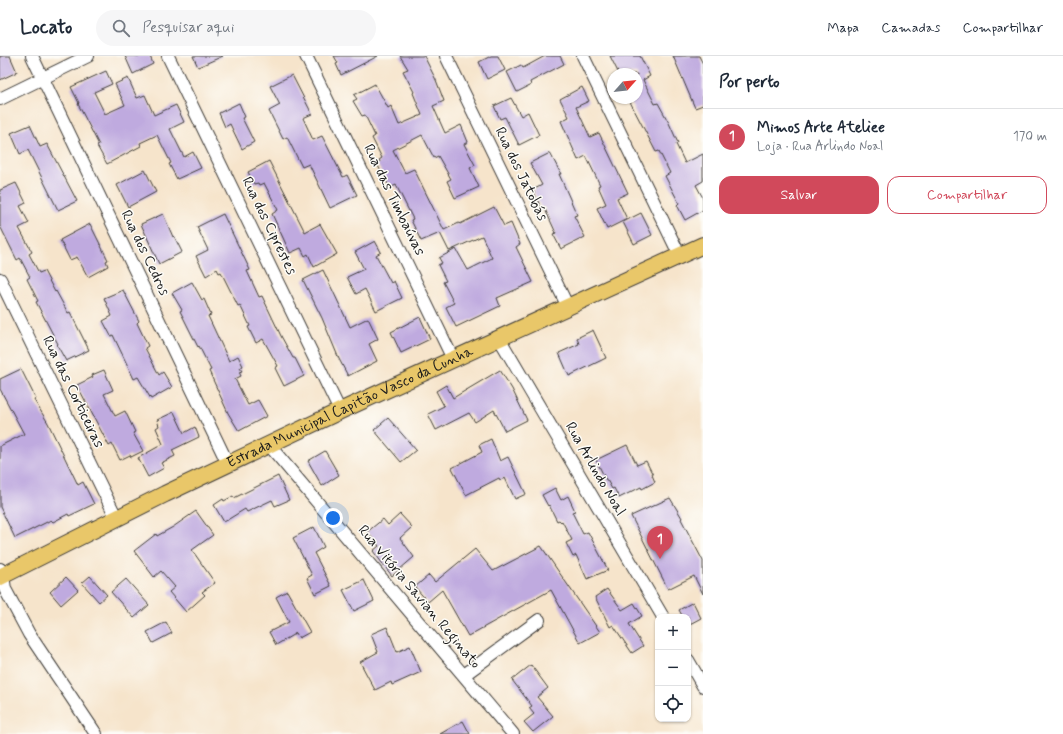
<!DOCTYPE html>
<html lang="pt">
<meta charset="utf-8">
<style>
body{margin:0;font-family:Mynerve,sans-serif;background:#f6f6f7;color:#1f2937}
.controls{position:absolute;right:12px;bottom:12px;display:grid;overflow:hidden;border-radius:8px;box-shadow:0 1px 3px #0004}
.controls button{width:36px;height:36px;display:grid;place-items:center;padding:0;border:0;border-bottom:1px solid #e0e1e3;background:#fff;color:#1f2937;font:20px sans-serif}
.compass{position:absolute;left:607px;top:12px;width:36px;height:36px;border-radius:50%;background:#fff;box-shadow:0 1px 3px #0004;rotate:63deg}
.you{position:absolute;left:333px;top:462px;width:14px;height:14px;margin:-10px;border:3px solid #fff;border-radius:50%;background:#1a73e8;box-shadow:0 0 0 6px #1a73e833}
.badge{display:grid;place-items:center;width:26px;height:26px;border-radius:50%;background:#d1495b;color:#fff;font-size:13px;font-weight:700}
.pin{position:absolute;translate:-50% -33px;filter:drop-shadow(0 1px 2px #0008)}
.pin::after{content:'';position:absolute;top:21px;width:14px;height:12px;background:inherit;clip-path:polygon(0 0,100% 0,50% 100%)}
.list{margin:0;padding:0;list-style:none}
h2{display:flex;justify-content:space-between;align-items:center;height:52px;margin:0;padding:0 16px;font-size:17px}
h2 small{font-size:13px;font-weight:400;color:#747a83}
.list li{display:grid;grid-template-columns:26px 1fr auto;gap:12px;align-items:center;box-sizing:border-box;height:56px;padding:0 16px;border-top:1px solid #e0e1e3}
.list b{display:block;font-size:15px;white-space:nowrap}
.list p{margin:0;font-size:13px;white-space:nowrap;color:#747a83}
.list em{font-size:13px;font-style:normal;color:#747a83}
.actions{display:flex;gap:8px;padding:12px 16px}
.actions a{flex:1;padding:9px 0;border:1px solid #d1495b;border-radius:12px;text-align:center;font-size:14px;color:#d1495b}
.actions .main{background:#d1495b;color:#fff}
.icon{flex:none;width:22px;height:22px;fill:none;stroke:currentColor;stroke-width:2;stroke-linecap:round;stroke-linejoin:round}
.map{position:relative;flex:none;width:703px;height:678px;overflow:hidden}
header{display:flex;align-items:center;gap:24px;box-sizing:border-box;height:56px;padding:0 20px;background:#fff;border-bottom:1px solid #e0e1e3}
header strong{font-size:19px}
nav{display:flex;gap:22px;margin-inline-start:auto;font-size:14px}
.search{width:280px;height:36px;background:#f6f6f7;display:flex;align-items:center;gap:10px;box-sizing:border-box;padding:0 14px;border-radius:22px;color:#747a83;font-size:15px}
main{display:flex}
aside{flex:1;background:#fff}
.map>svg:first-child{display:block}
.building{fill:#bfaadf}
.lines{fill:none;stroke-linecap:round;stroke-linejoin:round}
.minor-casing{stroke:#3d3a36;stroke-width:14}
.major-casing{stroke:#3d3a36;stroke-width:18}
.minor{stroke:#fff;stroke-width:12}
.major{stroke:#e9c769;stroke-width:16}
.labels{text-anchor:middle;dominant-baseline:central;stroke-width:3;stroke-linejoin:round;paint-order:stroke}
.street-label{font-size:15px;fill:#1c1c1c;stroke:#fdfcf7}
</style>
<header>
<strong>Locato</strong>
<div class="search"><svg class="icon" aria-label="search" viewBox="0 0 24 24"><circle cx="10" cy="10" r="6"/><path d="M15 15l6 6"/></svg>Pesquisar aqui</div>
<nav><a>Mapa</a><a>Camadas</a><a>Compartilhar</a></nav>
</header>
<main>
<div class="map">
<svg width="703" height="678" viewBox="0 0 703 678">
<rect width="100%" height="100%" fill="#fdfcf7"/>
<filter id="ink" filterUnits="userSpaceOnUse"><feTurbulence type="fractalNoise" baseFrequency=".025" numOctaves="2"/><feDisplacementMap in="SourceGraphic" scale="8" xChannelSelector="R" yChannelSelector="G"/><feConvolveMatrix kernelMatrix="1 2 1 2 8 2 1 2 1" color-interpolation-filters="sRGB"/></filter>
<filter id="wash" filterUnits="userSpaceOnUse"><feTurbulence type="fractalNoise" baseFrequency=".012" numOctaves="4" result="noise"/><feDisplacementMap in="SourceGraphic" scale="16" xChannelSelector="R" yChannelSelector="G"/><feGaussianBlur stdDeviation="0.9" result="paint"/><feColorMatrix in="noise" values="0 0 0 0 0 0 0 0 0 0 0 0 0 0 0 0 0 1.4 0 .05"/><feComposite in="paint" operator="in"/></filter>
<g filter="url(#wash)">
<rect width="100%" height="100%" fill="#f6e4cb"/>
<g id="blocks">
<path class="building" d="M0,0H10L17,16L0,24Z
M125,0H150L153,8L133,18Z
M193,0H223L198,11Z
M334,0H378L341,19L336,8L338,7Z
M400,0H424L436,24L444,45L433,50L445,77L461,69L468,86L464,88L475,109L470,112L479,131L455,142L447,125L451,123L438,100L434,102L422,79L393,94L405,117L414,113L444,174L459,167L460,168L494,151L504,170L511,167L520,188L516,191L533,226L497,242L500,250L456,271L446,251L454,247L443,226L446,225L438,209L442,207L439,202L456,193L468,214L492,202L482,180L449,195L440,177L421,185L411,164L413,163L396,129L390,132L377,108L380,106L379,104L382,102L372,82L375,80L365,59L362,60L353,45L357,43L354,39L375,28L388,52L391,50L399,69L422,59L413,37L414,36L403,15L408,13Z
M491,0H498L505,14L487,23L479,6Z
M545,0H560L564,8L530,26L531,29L517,36L507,16L521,9L523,12Z
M610,0H640L650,20L643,24L655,48L658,47L669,67L678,87L676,88L685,107L703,98V125L696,129L703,142V154L685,164L677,149L679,147L665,120L670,117L659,95L656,96L628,42H637V18H619Z
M673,0H699L703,8V49L695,52Z
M106,15L112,28L94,36L105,58L125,49L115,28L128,22L137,42L145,39L154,59L176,49L184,66L170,73L184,101L193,96L201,112L177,123L169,108L171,107L157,79L140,87L141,90L107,108L97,90L99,89L78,48L79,47L71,31Z
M292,19L312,58L303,62L313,84L322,80L343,121L347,119L357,139L330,152L309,108L302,111L287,81L283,83L269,55L280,49L270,30Z
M582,31L589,45L576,51L590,81L599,77L628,137L617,142L627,163L607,173L597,152L606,148L598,130L600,129L586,100L578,104L561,65L569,61L560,43Z
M511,42L521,60L528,56L539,79L519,89L505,61L500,63L494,50Z
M239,47L245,61L242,62L254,86L242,93L230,68L225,71L219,57Z
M30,69L40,91L47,88L77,145L58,154L28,94L20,98L11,77Z
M550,97L561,118H559L577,159L574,160L585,181L561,193L553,178L556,177L544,151L541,152L533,134L542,129L530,107Z
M269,105L305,176L320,168L337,198L314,211L308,198L305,200L301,192L290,197L272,158L278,154L264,127L259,129L258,127L254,128L248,116Z
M145,114L156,136L128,151L117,129Z
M16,127L26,147L20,150L29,167L19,172L32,196L29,198L39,217L44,215L55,236L56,235L68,257L70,256L89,294L66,305L57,289L58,288L36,246L38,245L27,223L30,221L20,202L17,204L0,170V134Z
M641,157L652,179L634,188L623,166Z
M163,158L173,181L174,180L182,196L159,208L141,168Z
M223,158L250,214L247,215L259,241L262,240L281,280L293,302H295L304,320L284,330L275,312L278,310L263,283L256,287L248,271L250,270L240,249L238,250L221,216L219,217L217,213L206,220L196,200L208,194L197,171Z
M90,168L108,204L106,205L108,210L88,221L77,201L70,204L60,184Z
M375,185L381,196L376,199L391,227L394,225L402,242L376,255L365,233L356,238L347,221L364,213L355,196Z
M323,214L350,271L368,262L378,283L369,288L377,305L348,320L339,303L322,262L303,224Z
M192,226L202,244L204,243L211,259L208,260L229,305L238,300L243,310L240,312L242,315L239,316L241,320L235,323L248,349L258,344L267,360L239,375L228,357L209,315L211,314L199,290L198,291L180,255L182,254L172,237Z
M123,234L139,265L137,267L148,290L145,292L159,319L163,316L172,331L151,343L138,321L134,323L113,279L111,280L103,265L112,260L104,242Z
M420,261L430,283L401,297L391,276Z
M593,274L606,302L569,320L559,297L579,288L577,282Z
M21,313L36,343L34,344L48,367L78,429L83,426L94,448L69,460L68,458L53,466L51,464L15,482L0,451V390L24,378L0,333V323Z
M104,314L113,334L104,338L115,360L125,355L135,376L133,377L143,395L131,401L130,399L120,404L112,388L109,390L77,329L93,321L92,319Z
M500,314L512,333L527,364L505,375L494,354L475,366L469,357L436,374L428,358L444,350L436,335L446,329L453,342Z
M174,356L184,377L195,371L199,381L172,394L175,400L161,407L164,412L148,421L138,402L163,388L156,372L159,370L157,364Z
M388,362L416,394L401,406L374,374Z
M491,383L500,405L508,401L526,438L515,443L505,422L500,424L499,422L466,439L452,412L482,396L479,389Z
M627,389L637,409L646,405L653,419H652L655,426L642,433L641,431L619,442L614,432L612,433L607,424H606L596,404Z
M325,395L339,419L322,430L308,405Z
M278,420L289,444L275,450L272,444L247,456L245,453L224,466L214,449L223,443L224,445L233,440L234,442Z
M555,432L561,444L568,440L575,455L572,456L583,478L588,476L608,514L587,523L576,499L573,501L566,487L572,484L562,465L561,466L559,464L557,465L549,449L548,450L542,439Z
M670,442L682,462L681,463L703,505V538L694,520L668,533L631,460Z
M196,455L213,479L192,494L215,527L202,536L205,539L186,556L169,536L175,531L161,515L154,521L134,495L156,478L157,480L173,471Z
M400,458L412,471L400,482L414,501L392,520L373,495L379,490L367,476L383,463L388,469Z
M314,471L324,491L314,497L331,530L315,538L307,522L312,519L293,482Z
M541,490L600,576L580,587L551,534L468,580L442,534L428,546L415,531L429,519L435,526L475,493L493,515Z
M90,520L107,539L99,546L82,527Z
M66,521L78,534L61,549L50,536Z
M126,523L149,549L134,562L111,536Z
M364,524L374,545L354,555L343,534Z
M607,533L622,554L634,547L642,560L629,568L643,590L632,597L613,569L610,571L595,541Z
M287,535L310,576L299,582L296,577L276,589L269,576L289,566L276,541Z
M693,546L701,562L688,569V561H683L679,554Z
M166,566L172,577L153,587L147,576Z
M387,571L397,596L410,590L421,616L392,629L391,626L375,634L360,606L378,596L371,578Z
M531,609L548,632L537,641L553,660L533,676L524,666L534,658L529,652L532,650L512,624Z
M463,665L470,678H440Z"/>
</g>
</g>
<g filter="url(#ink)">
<use href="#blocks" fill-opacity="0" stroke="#3d3a36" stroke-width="1"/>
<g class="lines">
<g class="minor-casing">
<path id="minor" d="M32,0L228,408
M168,0L340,355
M306,0L453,303
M446,0L568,251
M583,0L680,200
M0,43L88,0
M0,223L117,463
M499,282L663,561
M269,389L513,678
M0,513L3,519L5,533L29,578L96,678
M688,604L703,630
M464,619L539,564"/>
</g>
<g class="major-casing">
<g id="major">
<path id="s1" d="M0,521L165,438L340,355L703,189"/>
</g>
</g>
<use href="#minor" class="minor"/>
<use href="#major" class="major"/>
</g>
</g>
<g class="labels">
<g class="street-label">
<text transform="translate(521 118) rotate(64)">Rua dos Jatobás</text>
<text transform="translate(394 144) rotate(64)">Rua das Timbaúvas</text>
<text transform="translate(269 170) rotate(64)">Rua dos Ciprestes</text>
<text transform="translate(145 197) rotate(64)">Rua dos Cedros</text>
<text transform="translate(73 336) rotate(64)">Rua das Corticeiras</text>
<text stroke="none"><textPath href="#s1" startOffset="389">Estrada Municipal Capitão Vasco da Cunha</textPath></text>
<text transform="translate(595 413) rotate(60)">Rua Arlindo Noal</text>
<text transform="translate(419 541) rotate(50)">Rua Vitória Savian Reginato</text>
</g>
</g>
</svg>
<div class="controls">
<button>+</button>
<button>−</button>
<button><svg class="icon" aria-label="locate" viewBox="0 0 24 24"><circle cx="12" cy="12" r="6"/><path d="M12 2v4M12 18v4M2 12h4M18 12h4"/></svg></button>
</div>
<svg class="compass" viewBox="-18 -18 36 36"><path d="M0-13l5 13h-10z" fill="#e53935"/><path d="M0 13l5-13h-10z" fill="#747a83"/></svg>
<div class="you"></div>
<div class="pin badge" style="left:660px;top:503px">1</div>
</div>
<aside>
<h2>Por perto<small></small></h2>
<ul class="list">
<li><span class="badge">1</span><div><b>Mimos Arte Ateliee</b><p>Loja · Rua Arlindo Noal</p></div><em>170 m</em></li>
</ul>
<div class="actions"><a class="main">Salvar</a><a>Compartilhar</a></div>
</aside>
</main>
